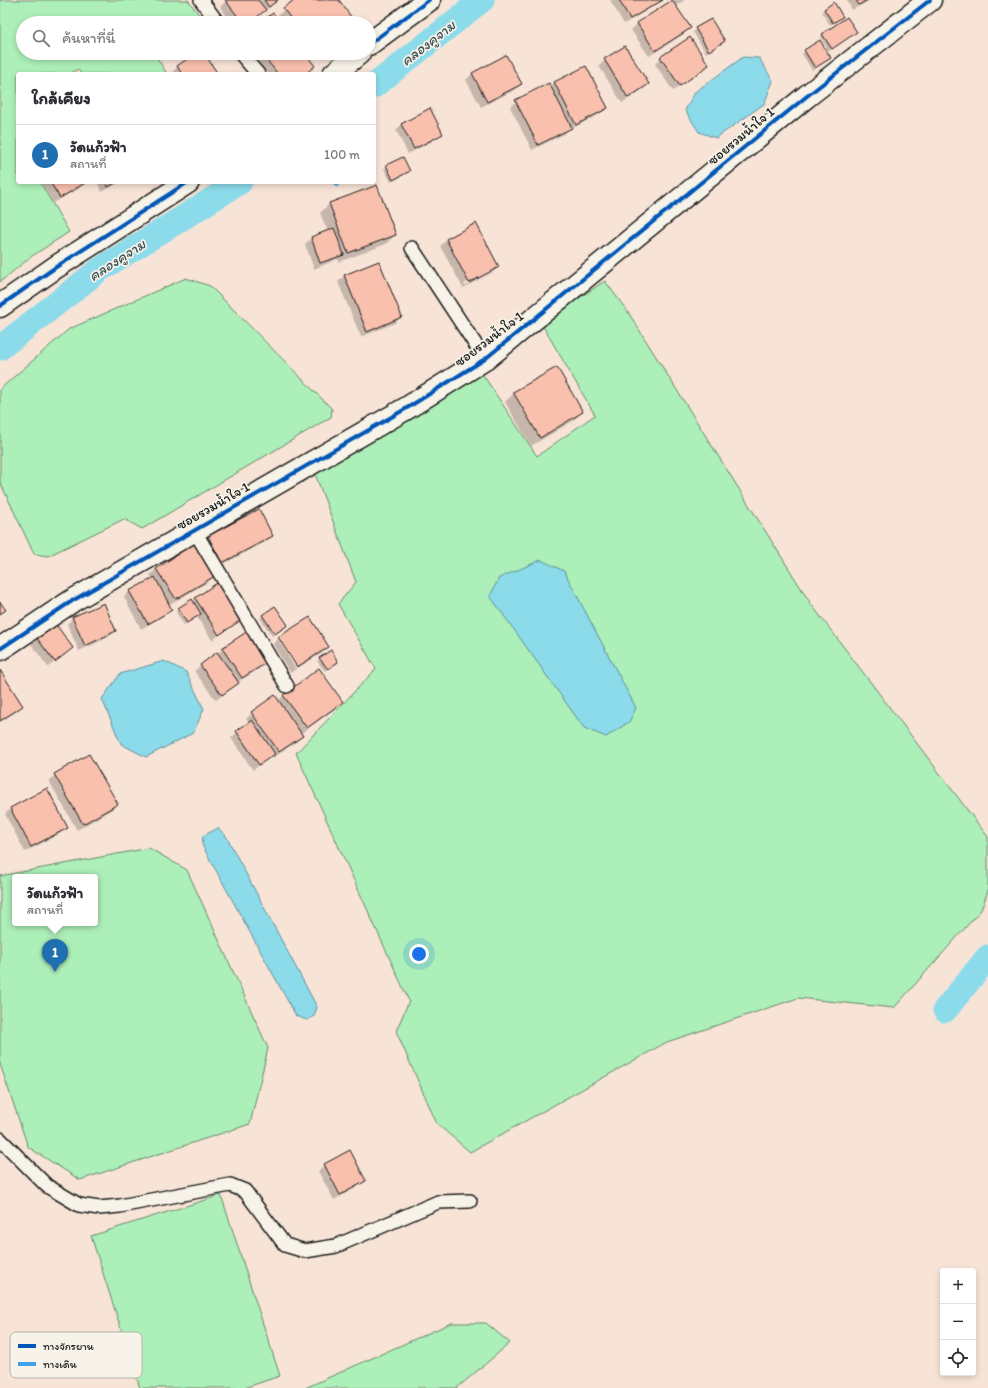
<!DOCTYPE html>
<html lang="th">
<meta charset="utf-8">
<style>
body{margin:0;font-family:Itim,"Playpen Sans Thai",sans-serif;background:#f7f7f7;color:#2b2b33}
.controls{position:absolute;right:12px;bottom:12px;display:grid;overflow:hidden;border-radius:4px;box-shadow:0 2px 6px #0003}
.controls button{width:36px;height:36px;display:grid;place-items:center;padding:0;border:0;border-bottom:1px solid #e1e1e2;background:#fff;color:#2b2b33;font:20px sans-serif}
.you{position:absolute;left:419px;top:954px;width:14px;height:14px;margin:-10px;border:3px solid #fff;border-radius:50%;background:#1a73e8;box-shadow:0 0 0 6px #1a73e833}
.badge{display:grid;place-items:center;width:26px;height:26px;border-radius:50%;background:#1f6fb2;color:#fff;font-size:13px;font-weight:700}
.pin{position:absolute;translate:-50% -33px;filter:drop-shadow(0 1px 2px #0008)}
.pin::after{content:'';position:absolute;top:21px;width:14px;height:12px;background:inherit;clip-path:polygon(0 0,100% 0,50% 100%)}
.popup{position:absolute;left:12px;top:874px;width:86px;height:52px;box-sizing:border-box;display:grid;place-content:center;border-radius:4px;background:#fff;filter:drop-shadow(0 1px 3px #0005);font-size:13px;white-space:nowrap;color:#7c7c81}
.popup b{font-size:15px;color:#2b2b33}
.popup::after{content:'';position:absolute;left:50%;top:100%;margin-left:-8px;border:8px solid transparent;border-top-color:#fff}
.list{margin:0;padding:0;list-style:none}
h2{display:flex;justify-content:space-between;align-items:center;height:52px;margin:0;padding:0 16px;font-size:17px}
h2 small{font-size:13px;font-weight:400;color:#7c7c81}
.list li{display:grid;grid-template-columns:26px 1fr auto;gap:12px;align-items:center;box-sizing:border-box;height:60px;padding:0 16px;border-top:1px solid #e1e1e2}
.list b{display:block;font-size:15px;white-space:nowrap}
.list p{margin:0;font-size:13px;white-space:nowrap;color:#7c7c81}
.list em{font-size:13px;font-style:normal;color:#7c7c81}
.icon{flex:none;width:22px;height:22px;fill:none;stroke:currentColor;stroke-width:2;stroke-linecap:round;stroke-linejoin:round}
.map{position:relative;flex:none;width:988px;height:1388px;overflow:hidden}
.search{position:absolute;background:#fff;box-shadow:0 2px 6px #0003;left:16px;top:16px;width:360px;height:44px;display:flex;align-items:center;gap:10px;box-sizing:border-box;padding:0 14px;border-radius:22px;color:#7c7c81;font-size:15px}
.panel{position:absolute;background:#fff;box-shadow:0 2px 6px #0003;left:16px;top:72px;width:360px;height:112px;border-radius:4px}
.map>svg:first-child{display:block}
.green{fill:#adefb8;stroke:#64866a;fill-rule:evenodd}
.water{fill:#8cdbea;stroke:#5f8f98}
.shadow{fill:#0003;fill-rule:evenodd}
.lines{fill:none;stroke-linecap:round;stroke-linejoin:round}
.canal{stroke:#8cdbea;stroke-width:25}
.building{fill:#f9c0ae;stroke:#1c1c1c}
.lane-casing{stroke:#1c1c1c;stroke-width:16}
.street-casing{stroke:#1c1c1c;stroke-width:25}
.lane{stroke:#f7f3e8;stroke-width:13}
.street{stroke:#f7f3e8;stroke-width:22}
.quiet{stroke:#3da2ea;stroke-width:3;stroke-dasharray:6 3;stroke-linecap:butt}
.cycleway-casing{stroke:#f7f3e8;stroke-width:6}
.cycleway{stroke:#0057b8;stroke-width:4}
.labels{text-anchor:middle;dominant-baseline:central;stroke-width:3.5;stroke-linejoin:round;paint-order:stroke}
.street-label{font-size:14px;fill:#1c1c1c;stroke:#f7f3e8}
.water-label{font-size:15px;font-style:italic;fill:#3e555a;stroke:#f7f3e8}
.key{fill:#f7f3e8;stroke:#b5b2ab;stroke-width:1}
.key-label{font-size:11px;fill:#1c1c1c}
</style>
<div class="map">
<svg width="988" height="1388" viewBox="0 0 988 1388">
<rect width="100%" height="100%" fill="#f8e4d7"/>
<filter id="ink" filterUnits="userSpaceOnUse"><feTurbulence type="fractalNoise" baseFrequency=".025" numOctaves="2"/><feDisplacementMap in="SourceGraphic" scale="8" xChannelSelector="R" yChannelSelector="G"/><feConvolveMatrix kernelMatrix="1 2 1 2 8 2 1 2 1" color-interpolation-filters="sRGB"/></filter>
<g filter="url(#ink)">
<path class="green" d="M0,0H188L203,20L200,23H23V53H160L156,56L167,74H81L78,69L70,74H18V182H40L69,232L32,256L0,282Z
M186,278L210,286L332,409L331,417L142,529L124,519L48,556L34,554L0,482V389L69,329Z
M605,281L628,312L811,604L988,837V891L981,910L894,1008L798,998L667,1042L470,1152L437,1124L396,1031L409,1001L296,753L376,669L338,604L356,582L315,474L477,366L537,456L595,415L541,323Z
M149,848L187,870L268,1048L250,1124L80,1180L28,1147L0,1064V876ZM15,877H95V923H15Z
M221,1195L280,1376L244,1388H140L91,1236Z
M451,1323H486L510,1343L457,1388H305Z"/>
<path class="water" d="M743,57L759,58L773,81L764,104L716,138L699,132L685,110L695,92Z
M541,560L564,571L636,708L629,722L606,737L584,728L490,596L499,578Z
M164,661L186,672L204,709L193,733L146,757L121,744L102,699L120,674Z
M218,828L226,836L317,1007L314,1016L307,1020L296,1016L202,845L203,836Z"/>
<path class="shadow" d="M227,0H279L249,23H232L220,7Z
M296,0H338L351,23H284L278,15Z
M610,0H663L659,3L624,24Z
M670,0H685L675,6L690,28L684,34L649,56L631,30L637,24L671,2Z
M847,0H871L852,10Z
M824,9L842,17L830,25L822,12Z
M696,29L721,43L706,53L693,32Z
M856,32L829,51L820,37L823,35Z
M819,42L827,60L812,70L802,54Z
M625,47L648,84L642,90L622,103L599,66L605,60Z
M198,53H203L217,74H172V73L177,67Z
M251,53H310L306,56L314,66L305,74H268Z
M506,56L521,84L515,90L481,107L466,80L472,74Z
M661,58L708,65L702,71L673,91L655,64Z
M585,67L606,108L600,114L569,130V129L564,134L532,150L510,107L516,101L550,87L554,83Z
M402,124L442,133L436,139L408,154L396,130Z
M387,166L409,171L406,174L391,182L384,169Z
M41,182H84V183L78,189L53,203Z
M97,182H120L102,192Z
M329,204L395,235L386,244L339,262L338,259L314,269L305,244L311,238L328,232L320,213Z
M446,240L498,267L492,273L463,288L440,246ZM492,269V272L465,286L464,284Z
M378,262L401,317L395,323L361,337L338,282L344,276Z
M514,393L582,412L573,421L531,446L505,402Z
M258,511L272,536L266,542L216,568L203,543L209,537Z
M194,544L214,576L208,582L169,605L171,609L165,615L141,629L124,597L130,591L153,579L150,575L156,569Z
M217,585L240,619L234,625L212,640L197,617L184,625L176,612L191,601L192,602Z
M263,616L284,627L272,636L260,618Z
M73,618L115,631L109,637L79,651L67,624Z
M54,625L72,648L48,667L31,644Z
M280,638L328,647L322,653L298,668Z
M278,639L296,669L290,673L273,644Z
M223,649L265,663L259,669L238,682L232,688L216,700L194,671Z
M320,659L334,664L325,671L317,661Z
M318,670L342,702L336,708L300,734L302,736L296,742L273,758L272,756L253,770L231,738L249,723L246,719L252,713L274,697L278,701L283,696Z
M0,672L22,706L16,712L0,722Z
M55,775L117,804L111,810L77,830L49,781Z
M11,808L67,827L61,833L25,852L5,814Z
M350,1151L365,1180L359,1186L334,1200L318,1171L324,1165Z"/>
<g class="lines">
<path class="canal" d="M374,86L482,0
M0,348L99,270L240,182
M945,1010L988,957"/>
</g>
<path class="building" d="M225,0H258L266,10L249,23H243Z
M264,0H278L269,7Z
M294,0H339L354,21L351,23H294L283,8Z
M619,0H663L630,19Z
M672,0L691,28L655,51L637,23Z
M856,0H867L859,5Z
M834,2L843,17L833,23L824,9Z
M273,13L281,23H260Z
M847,17L857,32L832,49L822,34Z
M711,19L725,41L709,51L695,28Z
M690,37L709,65L680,86L660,57Z
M820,40L831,58L815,68L804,50Z
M625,46L649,84L628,98L604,59Z
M196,53H204L218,74H182L177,66Z
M261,53H305L315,66L305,74H278Z
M506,55L522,84L487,102L472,73Z
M586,66L608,108L576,125L554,82Z
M549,83L572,128L538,145L515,100Z
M430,108L443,134L414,149L401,124Z
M403,157L410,171L393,180L386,165Z
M50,182H85V183L60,198Z
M106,182H117L108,187Z
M377,185L396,235L348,253L329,203Z
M476,223L499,267L469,283L446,239Z
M334,228L344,255L320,263L311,237Z
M379,261L402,317L367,332L344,275Z
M557,367L583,412L540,438L513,392Z
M259,509L273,536L222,563L208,536Z
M194,543L215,576L176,599L156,569Z
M155,577L172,610L148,624L129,591Z
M217,583L241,620L219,635L195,598Z
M192,599L201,614L187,623L178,608Z
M0,602L6,610L0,614Z
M104,603L116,631L85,646L72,617Z
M275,606L288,625L275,634L262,615Z
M310,617L329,647L297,667L278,637Z
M55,623L73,648L55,662L36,637Z
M248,631L266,663L242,678L222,648Z
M331,650L338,662L328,669L319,658Z
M217,652L239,683L222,695L200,665Z
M319,668L343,702L307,728L283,695Z
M0,670L23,706L0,721Z
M275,695L303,736L279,752L251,712Z
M252,720L275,754L259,765L236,731Z
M89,754L118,804L83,824L54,774Z
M47,788L68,828L31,847L10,808Z
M350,1150L366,1181L340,1195L324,1164Z"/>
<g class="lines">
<g class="lane-casing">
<path id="lane" d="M201,0L218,23
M240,53L258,74
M412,248L485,359
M194,530L287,686
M0,1139L47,1186L79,1205L99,1208L120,1206L230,1185L245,1191L285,1245L305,1251L336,1246L438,1202L470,1201"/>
</g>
<g class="street-casing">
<path id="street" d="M369,44L429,0
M334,74L359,53
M0,306L56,267L188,182
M0,649L72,601L407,408L485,359L807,96L930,0"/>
</g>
<use href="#lane" class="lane"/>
<use href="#street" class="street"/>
<path class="quiet" d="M334,182L338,187"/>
<g class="cycleway-casing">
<path id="cycleway" d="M369,44L429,0
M0,306L56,267L188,182
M0,649L72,601L407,408L485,359L807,96L930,0"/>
</g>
<use href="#cycleway" class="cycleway"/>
</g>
</g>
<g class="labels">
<g class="street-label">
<text transform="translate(741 136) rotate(-40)">ซอยรวมน้ำใจ 1</text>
<text transform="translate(489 339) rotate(-37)">ซอยรวมน้ำใจ 1</text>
<text transform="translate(213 506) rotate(-30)">ซอยรวมน้ำใจ 1</text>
</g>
<g class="water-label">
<text transform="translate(428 43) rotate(-38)">คลองคูจาม</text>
<text transform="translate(117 260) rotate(-33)">คลองคูจาม</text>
</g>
</g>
<rect x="10" y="1332" width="132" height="46" rx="6" class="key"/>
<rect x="18" y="1344" width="18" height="4" fill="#0057b8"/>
<rect x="18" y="1362" width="18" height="4" fill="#3da2ea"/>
<g class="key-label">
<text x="43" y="1350">ทางจักรยาน</text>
<text x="43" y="1368">ทางเดิน</text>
</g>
</svg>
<div class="controls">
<button>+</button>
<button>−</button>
<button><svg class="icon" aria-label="locate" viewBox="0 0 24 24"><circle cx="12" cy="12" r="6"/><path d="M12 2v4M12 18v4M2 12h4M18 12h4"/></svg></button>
</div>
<div class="you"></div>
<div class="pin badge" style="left:55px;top:972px">1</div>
<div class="popup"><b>วัดแก้วฟ้า</b>สถานที่</div>
<div class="search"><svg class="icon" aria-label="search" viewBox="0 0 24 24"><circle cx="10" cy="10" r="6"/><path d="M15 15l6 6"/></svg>ค้นหาที่นี่</div>
<section class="panel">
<h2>ใกล้เคียง<small></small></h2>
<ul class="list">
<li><span class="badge">1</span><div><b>วัดแก้วฟ้า</b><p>สถานที่</p></div><em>100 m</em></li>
</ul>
</section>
</div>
